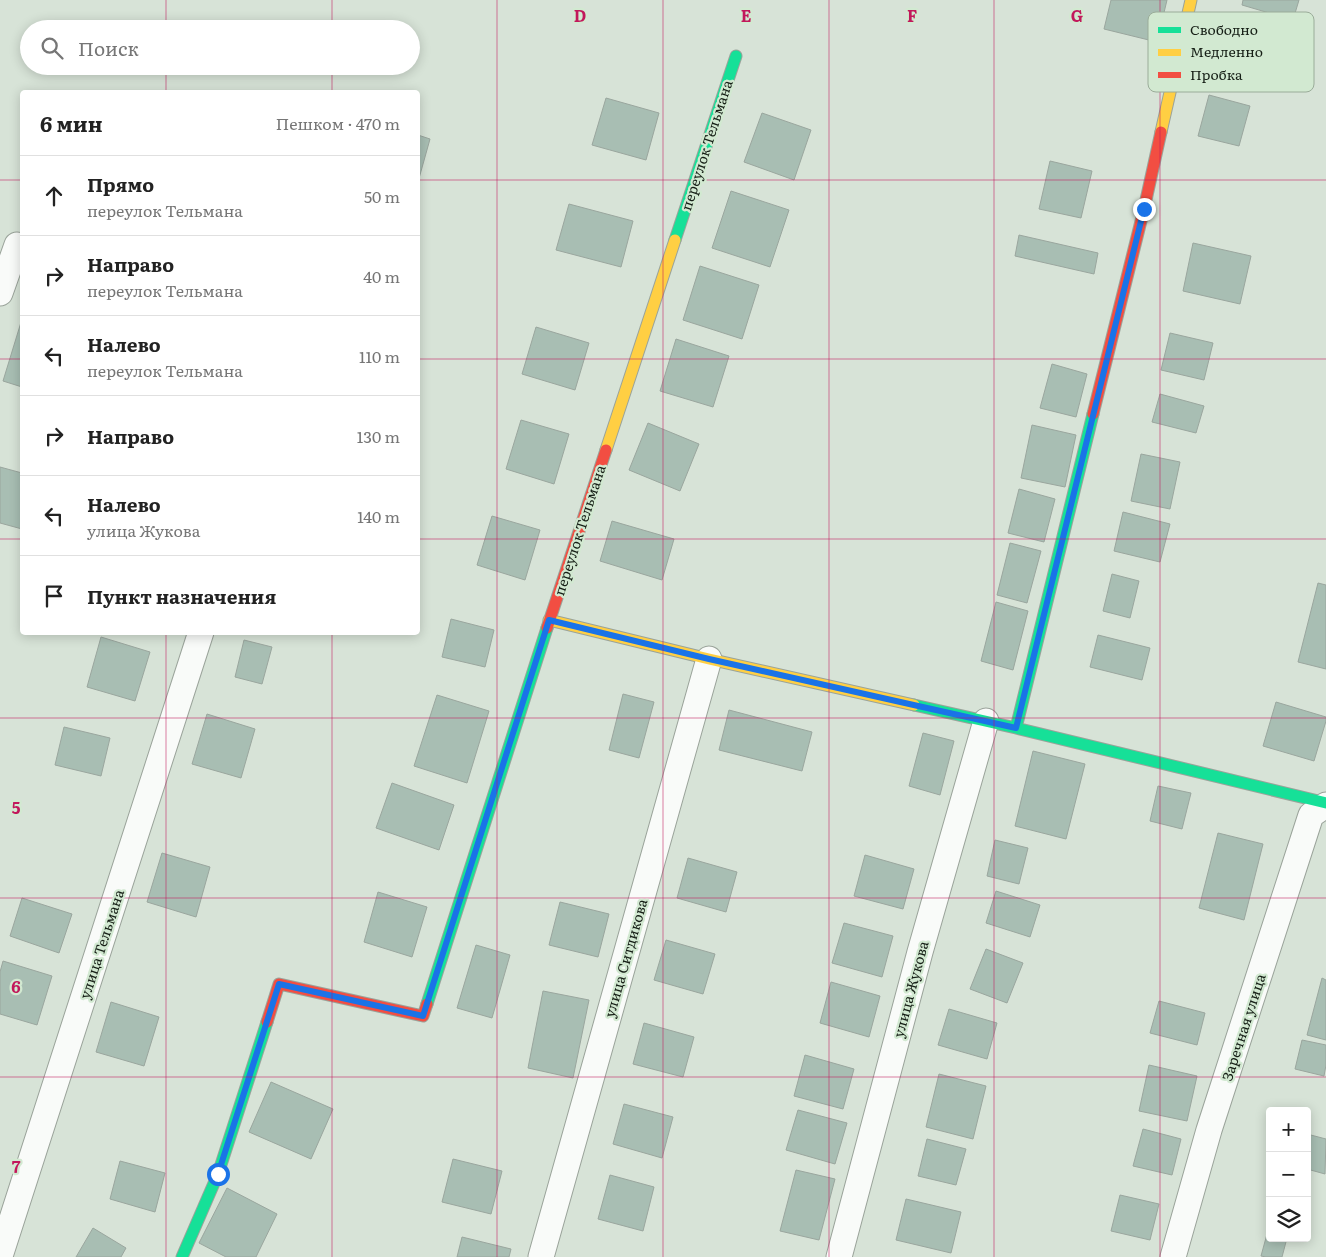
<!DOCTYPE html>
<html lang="ru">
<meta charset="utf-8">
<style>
body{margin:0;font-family:Literata,serif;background:#f6f6f6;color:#222}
.controls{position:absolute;right:15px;bottom:15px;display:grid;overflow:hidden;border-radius:5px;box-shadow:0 2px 12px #0003}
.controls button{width:45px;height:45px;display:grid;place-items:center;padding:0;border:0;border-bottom:1px solid #e0e0e0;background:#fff;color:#222;font:25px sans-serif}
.stop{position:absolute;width:15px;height:15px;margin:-11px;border:4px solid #1a73e8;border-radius:50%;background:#fff}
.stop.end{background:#1a73e8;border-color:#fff;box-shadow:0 1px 5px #0008}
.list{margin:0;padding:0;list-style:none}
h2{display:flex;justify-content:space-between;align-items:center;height:65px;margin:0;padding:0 20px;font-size:21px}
h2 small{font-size:16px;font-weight:400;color:#767676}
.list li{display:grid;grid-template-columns:32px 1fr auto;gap:15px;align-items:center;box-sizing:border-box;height:80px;padding:0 20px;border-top:1px solid #e0e0e0}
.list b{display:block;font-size:19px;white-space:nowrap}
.list p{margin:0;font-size:16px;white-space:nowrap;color:#767676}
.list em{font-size:16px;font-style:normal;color:#767676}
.icon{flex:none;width:28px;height:28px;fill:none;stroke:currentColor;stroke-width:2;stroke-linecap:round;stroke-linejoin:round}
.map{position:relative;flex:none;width:1326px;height:1257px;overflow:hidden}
.search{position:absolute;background:#fff;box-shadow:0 2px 12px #0003;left:20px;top:20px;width:400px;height:55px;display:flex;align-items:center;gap:12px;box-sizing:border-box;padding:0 18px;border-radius:28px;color:#767676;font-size:19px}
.panel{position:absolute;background:#fff;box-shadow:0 2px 12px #0003;left:20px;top:90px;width:400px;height:545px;border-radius:5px}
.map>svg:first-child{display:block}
.building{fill:#a8beb3;stroke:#9aa69e}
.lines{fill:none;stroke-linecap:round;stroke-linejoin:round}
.street-casing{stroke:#9aa39a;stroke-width:27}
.fast-casing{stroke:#9aa39a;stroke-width:13}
.slow-casing{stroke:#9aa39a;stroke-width:13}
.jam-casing{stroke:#9aa39a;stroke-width:13}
.street{stroke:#f9fbf9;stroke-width:25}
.fast{stroke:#16e098;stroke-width:11}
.slow{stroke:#ffcf43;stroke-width:11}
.jam{stroke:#f24e42;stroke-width:11}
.route{stroke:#1a73e8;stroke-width:6}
.grid{fill:none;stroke:#c2185b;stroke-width:1;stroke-opacity:0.55}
.labels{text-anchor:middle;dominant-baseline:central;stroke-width:4.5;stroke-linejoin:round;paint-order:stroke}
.street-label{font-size:14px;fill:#161f16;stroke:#d2e9d1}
.key{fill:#d2e9d1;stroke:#9aac99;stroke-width:1}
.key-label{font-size:14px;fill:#161f16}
.grid-label{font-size:16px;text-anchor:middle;font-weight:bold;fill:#c2185b;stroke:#d2e9d1;stroke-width:4.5;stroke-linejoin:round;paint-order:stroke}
</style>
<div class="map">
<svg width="1326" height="1257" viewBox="0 0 1326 1257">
<rect width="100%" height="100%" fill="#d7e3d7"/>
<path class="building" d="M1111,0H1167L1157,42L1104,29Z
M1243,0H1299L1293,20L1242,5Z
M1209,95L1250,106L1239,146L1198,136Z
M606,98L659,113L646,160L592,145Z
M762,113L811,130L794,180L744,162Z
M418,135L430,139L418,182Z
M1050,161L1092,171L1081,218L1039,209Z
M731,191L789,210L770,267L712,248Z
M569,204L633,221L621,267L556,250Z
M1019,235L1098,253L1094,274L1015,256Z
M1193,243L1251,256L1240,304L1183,291Z
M700,266L759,285L742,339L683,320Z
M22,319V387L3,381Z
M536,327L589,343L575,390L522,374Z
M1170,333L1213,343L1204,380L1161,370Z
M676,339L729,356L713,407L660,391Z
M1052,364L1087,374L1076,417L1040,408Z
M1160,394L1204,406L1196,433L1152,422Z
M521,420L569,434L554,484L506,469Z
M648,423L699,444L680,491L629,470Z
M1032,425L1076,435L1065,487L1021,478Z
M1141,454L1180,462L1170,509L1131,501Z
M0,467L22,473V529L0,523Z
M1019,489L1055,499L1044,542L1008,533Z
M1123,512L1170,524L1160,562L1114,551Z
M492,516L540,530L525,580L477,565Z
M612,521L674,539L662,580L600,561Z
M1010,543L1041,551L1027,603L997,595Z
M1112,574L1139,581L1130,618L1103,611Z
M1318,583L1326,585V669L1298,662Z
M996,602L1028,611L1013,670L981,661Z
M451,619L494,630L485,667L442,657Z
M1098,635L1150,648L1142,680L1090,667Z
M101,637L150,652L135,701L87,687Z
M244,640L272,647L262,684L235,677Z
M623,694L654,702L639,758L609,750Z
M437,695L489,711L467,783L414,766Z
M1276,702L1326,717V721L1314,761L1263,746Z
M729,710L812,732L802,771L719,750Z
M207,714L255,729L241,778L192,764Z
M64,727L110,738L101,776L55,765Z
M923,733L954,741L940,795L909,786Z
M1033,751L1085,764L1066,839L1015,826Z
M392,783L454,805L439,850L376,828Z
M1158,786L1191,793L1182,829L1150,821Z
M1218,833L1263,844L1244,920L1199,908Z
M995,840L1028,848L1019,884L987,876Z
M162,853L210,867L196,917L147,902Z
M865,855L914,869L903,909L854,896Z
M688,858L737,872L726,912L677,898Z
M996,891L1040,905L1030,937L986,923Z
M378,892L427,907L412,957L364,942Z
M22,898L72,914L59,953L10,936Z
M560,902L609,914L598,957L549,945Z
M844,923L893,936L882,977L832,963Z
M666,940L715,954L703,994L654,980Z
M476,945L510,955L492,1018L457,1008Z
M986,949L1023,963L1007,1003L970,989Z
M3,961L52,976L37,1025L0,1014V972Z
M1322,978L1326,980V1040L1307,1035Z
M831,982L880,996L869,1037L820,1023Z
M543,991L589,1000L573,1078L528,1068Z
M1159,1001L1205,1013L1197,1045L1150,1033Z
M111,1002L159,1017L144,1066L96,1052Z
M949,1009L997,1023L987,1059L938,1045Z
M644,1023L694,1037L683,1077L633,1064Z
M1302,1040L1326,1045V1065L1324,1076L1295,1069Z
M805,1055L854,1069L843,1109L794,1096Z
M1149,1065L1197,1076L1187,1121L1139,1111Z
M939,1074L986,1086L973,1139L926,1127Z
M271,1082L333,1109L311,1159L249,1132Z
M624,1104L673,1117L662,1158L613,1144Z
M798,1110L847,1123L835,1164L786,1150Z
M1143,1129L1181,1139L1172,1175L1133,1166Z
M1307,1134L1326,1139L1325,1174L1307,1169Z
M927,1139L966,1149L956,1185L918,1176Z
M453,1159L502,1171L491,1214L442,1202Z
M120,1161L165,1173L155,1212L110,1199Z
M796,1170L835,1179L819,1240L780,1231Z
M610,1175L654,1187L643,1231L598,1219Z
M227,1188L277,1214L256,1257H226L199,1243Z
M1120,1195L1159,1204L1150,1240L1111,1231Z
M906,1199L961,1212L951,1253L896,1240Z
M1270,1223V1238H1287L1282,1257H1266L1261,1256Z
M93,1228L126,1248L121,1257H76Z
M462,1237L511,1249L509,1257H457Z"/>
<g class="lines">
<g class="street-casing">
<path id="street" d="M0,293L17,245
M0,1256L201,632
M541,1257L709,659
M839,1257L920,952L986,721
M1173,1257L1209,1130L1311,815L1326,805"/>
</g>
<g class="fast-casing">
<path id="fast" d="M675,240L736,56
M914,705L1016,728L1326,803
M1016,728L1093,414
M427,1004L547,628
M182,1257L218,1174L267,1022"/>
</g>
<g class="slow-casing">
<path id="slow" d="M1161,132L1191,0
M606,450L675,240
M549,620L709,659L914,705"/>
</g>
<g class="jam-casing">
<path id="jam" d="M1093,414L1144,209L1161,132
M547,628L606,450
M267,1022L279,984L423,1016L427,1004"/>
</g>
<use href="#street" class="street"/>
<use href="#fast" class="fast"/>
<use href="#slow" class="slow"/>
<use href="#jam" class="jam"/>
</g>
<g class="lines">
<path class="route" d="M218,1174L279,984L423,1016L549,620L709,659L1016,728L1144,209"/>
</g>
<path class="grid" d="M166,0V29M332,0V29M497,0V1257M663,0V1257M829,0V1257M994,0V1257M1160,0V1257M166,66V92M332,66V92M0,180H22M418,180H1326M0,359H22M418,359H1326M0,539H22M418,539H1326M166,632V1257M332,632V1257M0,718H1326M0,898H1326M0,1077H1326"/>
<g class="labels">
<g class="street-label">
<text transform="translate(706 145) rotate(-72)">переулок Тельмана</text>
<text transform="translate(579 530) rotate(-72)">переулок Тельмана</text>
<text transform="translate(101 944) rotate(-72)">улица Тельмана</text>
<text transform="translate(625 958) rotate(-74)">улица Ситдикова</text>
<text transform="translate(910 989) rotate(-75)">улица Жукова</text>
<text transform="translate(1243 1027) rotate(-72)">Заречная улица</text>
</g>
</g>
<rect x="1148" y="12" width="166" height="80" rx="8" class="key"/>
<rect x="1158" y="27" width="23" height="6" fill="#16e098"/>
<rect x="1158" y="49" width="23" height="7" fill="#ffcf43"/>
<rect x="1158" y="72" width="23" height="6" fill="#f24e42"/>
<g class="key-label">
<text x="1190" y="35">Свободно</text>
<text x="1190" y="57">Медленно</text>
<text x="1190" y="80">Пробка</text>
</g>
<g class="grid-label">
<text x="580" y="22">D</text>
<text x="746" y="22">E</text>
<text x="912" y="22">F</text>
<text x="1077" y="22">G</text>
<text x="16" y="814">5</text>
<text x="16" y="993">6</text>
<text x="16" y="1173">7</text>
</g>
</svg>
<div class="controls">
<button>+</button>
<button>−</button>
<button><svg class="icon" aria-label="layers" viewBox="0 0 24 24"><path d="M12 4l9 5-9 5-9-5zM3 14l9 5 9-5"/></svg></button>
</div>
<div class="stop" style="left:218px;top:1174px"></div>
<div class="stop end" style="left:1144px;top:209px"></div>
<div class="search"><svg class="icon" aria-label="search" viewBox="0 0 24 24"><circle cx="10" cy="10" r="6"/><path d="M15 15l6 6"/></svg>Поиск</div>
<section class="panel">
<h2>6 мин<small>Пешком · 470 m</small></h2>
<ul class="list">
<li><svg class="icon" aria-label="ahead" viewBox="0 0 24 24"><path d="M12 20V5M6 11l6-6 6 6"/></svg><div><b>Прямо</b><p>переулок Тельмана</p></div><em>50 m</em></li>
<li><svg class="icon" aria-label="right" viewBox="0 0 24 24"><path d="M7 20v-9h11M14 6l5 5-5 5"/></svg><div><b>Направо</b><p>переулок Тельмана</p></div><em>40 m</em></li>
<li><svg class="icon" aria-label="left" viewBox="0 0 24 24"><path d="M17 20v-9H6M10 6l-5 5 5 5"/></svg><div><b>Налево</b><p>переулок Тельмана</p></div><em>110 m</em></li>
<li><svg class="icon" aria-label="right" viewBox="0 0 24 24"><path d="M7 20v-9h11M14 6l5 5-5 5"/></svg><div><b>Направо</b></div><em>130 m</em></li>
<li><svg class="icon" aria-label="left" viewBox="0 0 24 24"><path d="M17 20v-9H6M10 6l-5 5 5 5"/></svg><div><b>Налево</b><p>улица Жукова</p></div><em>140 m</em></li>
<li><svg class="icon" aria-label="arrive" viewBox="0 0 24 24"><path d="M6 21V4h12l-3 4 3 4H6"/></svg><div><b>Пункт назначения</b></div></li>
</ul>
</section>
</div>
